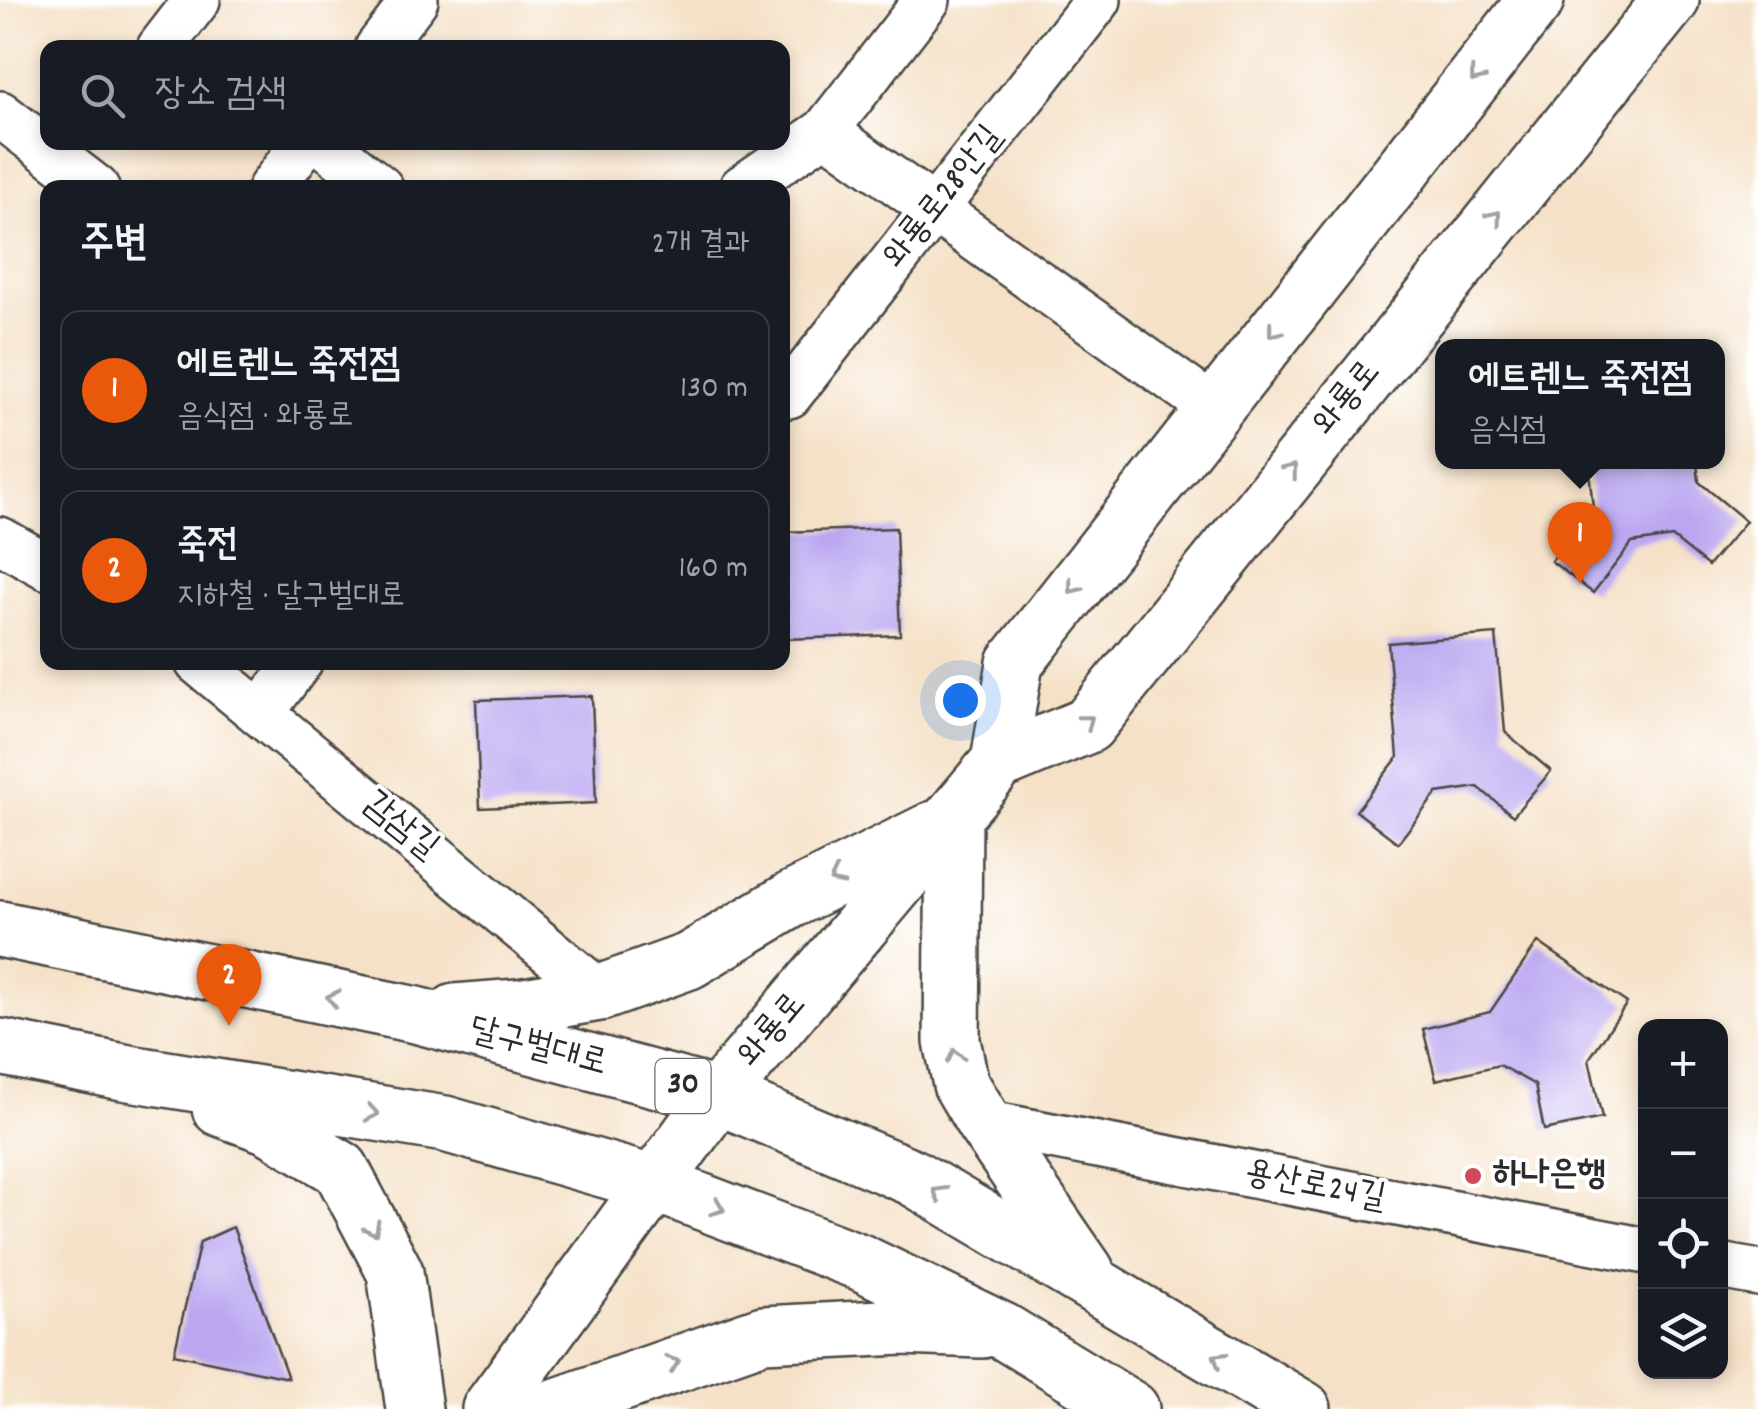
<!DOCTYPE html>
<html lang="ko">
<meta charset="utf-8">
<style>
body{margin:0;font-family:Dekko,"Poor Story",sans-serif;background:#20242c;color:#f1f3f6}
.controls{position:absolute;right:30px;bottom:30px;display:grid;overflow:hidden;border-radius:20px;box-shadow:0 5px 15px #0003}
.controls button{width:90px;height:90px;display:grid;place-items:center;padding:0;border:0;border-bottom:2px solid #363941;background:#171b24;color:#f1f3f6;font:50px sans-serif}
.you{position:absolute;left:960px;top:700px;width:35px;height:35px;margin:-25px;border:8px solid #fff;border-radius:50%;background:#1a73e8;box-shadow:0 0 0 15px #1a73e833}
.badge{display:grid;place-items:center;width:65px;height:65px;border-radius:50%;background:#ea580c;color:#fff;font-size:32px;font-weight:700}
.pin{position:absolute;translate:-50% -82px;filter:drop-shadow(0 2px 5px #0008)}
.pin::after{content:'';position:absolute;top:52px;width:35px;height:30px;background:inherit;clip-path:polygon(0 0,100% 0,50% 100%)}
.popup{position:absolute;left:1435px;top:339px;width:290px;height:130px;box-sizing:border-box;display:grid;place-content:center;border-radius:20px;background:#171b24;filter:drop-shadow(0 2px 8px #0005);font-size:32px;white-space:nowrap;color:#9ea1a6}
.popup b{font-size:38px;color:#f1f3f6}
.popup::after{content:'';position:absolute;left:50%;top:100%;margin-left:-20px;border:20px solid transparent;border-top-color:#171b24}
.list{margin:0;padding:0;list-style:none}
h2{display:flex;justify-content:space-between;align-items:center;height:130px;margin:0;padding:0 40px;font-size:42px}
h2 small{font-size:32px;font-weight:400;color:#9ea1a6}
.list li{display:grid;grid-template-columns:65px 1fr auto;gap:30px;align-items:center;box-sizing:border-box;height:160px;margin:0 20px 20px;padding:0 20px;border:2px solid #363941;border-radius:20px}
.list b{display:block;font-size:38px;white-space:nowrap}
.list p{margin:0;font-size:32px;white-space:nowrap;color:#9ea1a6}
.list em{font-size:32px;font-style:normal;color:#9ea1a6}
.icon{flex:none;width:55px;height:55px;fill:none;stroke:currentColor;stroke-width:2;stroke-linecap:round;stroke-linejoin:round}
.map{position:relative;flex:none;width:1758px;height:1409px;overflow:hidden}
.search{position:absolute;background:#171b24;box-shadow:0 5px 15px #0003;left:40px;top:40px;width:750px;height:110px;display:flex;align-items:center;gap:25px;box-sizing:border-box;padding:0 35px;border-radius:20px;color:#9ea1a6;font-size:38px}
.panel{position:absolute;background:#171b24;box-shadow:0 5px 15px #0003;left:40px;top:180px;width:750px;height:490px;border-radius:20px}
.map>svg:first-child{display:block}
.building{fill:#bba7f1}
.lines{fill:none;stroke-linecap:round;stroke-linejoin:round}
.minor-casing{stroke:#494642;stroke-width:50}
.major-casing{stroke:#494642;stroke-width:60}
.minor{stroke:#fff;stroke-width:45}
.major{stroke:#fff;stroke-width:55}
.oneway{stroke:#a0a0a0}
.poi-dot{fill:#d1495b;stroke:#fff;stroke-width:4}
.labels{text-anchor:middle;dominant-baseline:central;stroke-width:8;stroke-linejoin:round;paint-order:stroke}
.shield{fill:#fff;stroke:#6b6b6b;stroke-width:2.5}
.shield-label{font-size:32px;font-weight:bold;fill:#2b2b2b}
.street-label{font-size:35px;fill:#2b2b2b;stroke:#fff}
.poi-label{font-size:35px;font-weight:bold;fill:#2b2b2b;stroke:#fff;text-anchor:start}
</style>
<div class="map">
<svg width="1758" height="1409" viewBox="0 0 1758 1409">
<rect width="100%" height="100%" fill="#fff"/>
<filter id="ink" filterUnits="userSpaceOnUse"><feTurbulence type="fractalNoise" baseFrequency=".01" numOctaves="2"/><feDisplacementMap in="SourceGraphic" scale="20" xChannelSelector="R" yChannelSelector="G"/><feConvolveMatrix kernelMatrix="1 2 1 2 8 2 1 2 1" color-interpolation-filters="sRGB"/></filter>
<filter id="wash" filterUnits="userSpaceOnUse"><feTurbulence type="fractalNoise" baseFrequency=".0048" numOctaves="4" result="noise"/><feDisplacementMap in="SourceGraphic" scale="40" xChannelSelector="R" yChannelSelector="G"/><feGaussianBlur stdDeviation="2.25" result="paint"/><feColorMatrix in="noise" values="0 0 0 0 0 0 0 0 0 0 0 0 0 0 0 0 0 1.4 0 .05"/><feComposite in="paint" operator="in"/></filter>
<g filter="url(#wash)">
<rect width="100%" height="100%" fill="#f5e1c7"/>
<g id="blocks">
<path class="building" d="M1588,462H1697L1699,482L1746,521L1708,566L1672,537L1632,543L1593,593L1551,561L1593,507Z
M896,528L900,635L784,639L782,532Z
M1496,634L1505,732L1551,771L1513,816L1478,787L1437,793L1398,843L1356,811L1398,757L1388,643Z
M592,696L596,803L480,808L476,700Z
M1538,942L1627,1003L1589,1059L1602,1118L1544,1130L1535,1085L1499,1065L1436,1080L1423,1029L1490,1012Z
M233,1227L288,1378L174,1354L200,1242Z"/>
</g>
</g>
<g filter="url(#ink)">
<use href="#blocks" fill-opacity="0" stroke="#494642" stroke-width="2.5"/>
<g class="lines">
<g class="minor-casing">
<path id="minor" d="M160,48L197,0
M378,48L415,0
M0,114L96,188
M825,131L1213,408
M322,142L380,188
M271,188L305,142
M742,188L825,131L927,0
M789,395L1098,0
M0,540L48,567
M198,662L600,993
M261,713L299,662
M984,1123L1646,1251
M1720,1266L1758,1273"/>
</g>
<g class="major-casing">
<path id="major" d="M999,762L1088,725L1671,0
M954,818L952,1041L961,1084L984,1123L1086,1271
M0,929L416,1015L718,1096L912,1177L1303,1409
M455,1012L518,1007L600,993L689,961L791,900L934,829
M0,1047L123,1072L445,1124L655,1184L860,1262L1003,1331L1131,1409
M220,1108L269,1126L341,1169L395,1272L414,1409
M490,1409L718,1096L999,762L1015,663L1536,0
M549,1409L763,1334L902,1327L982,1330"/>
</g>
<use href="#minor" class="minor"/>
<use href="#major" class="major"/>
</g>
<defs><path id="oneway-chevron" d="M-2-3.5L2.5 0L-2 3.5" fill="none" stroke-width="1.6" stroke-linecap="round" stroke-linejoin="round" transform="scale(2.5)"/></defs>
<g class="oneway">
<use href="#oneway-chevron" transform="translate(1476 76) rotate(128)"/>
<use href="#oneway-chevron" transform="translate(1495 217) rotate(-51)"/>
<use href="#oneway-chevron" transform="translate(1274 331) rotate(128)"/>
<use href="#oneway-chevron" transform="translate(1291 470) rotate(-51)"/>
<use href="#oneway-chevron" transform="translate(1074 587) rotate(128)"/>
<use href="#oneway-chevron" transform="translate(1087 721) rotate(-38)"/>
<use href="#oneway-chevron" transform="translate(836 878) rotate(153)"/>
<use href="#oneway-chevron" transform="translate(333 998) rotate(-168)"/>
<use href="#oneway-chevron" transform="translate(955 1056) rotate(-102)"/>
<use href="#oneway-chevron" transform="translate(372 1113) rotate(9)"/>
<use href="#oneway-chevron" transform="translate(939 1193) rotate(-149)"/>
<use href="#oneway-chevron" transform="translate(718 1208) rotate(21)"/>
<use href="#oneway-chevron" transform="translate(373 1229) rotate(62)"/>
<use href="#oneway-chevron" transform="translate(1219 1359) rotate(-149)"/>
<use href="#oneway-chevron" transform="translate(673 1363) rotate(-19)"/>
</g>
</g>
<circle class="poi-dot" cx="1473" cy="1176" r="10"/>
<g class="labels">
<rect class="shield" x="655.5" y="1059" width="55" height="54" rx="8"/>
<g class="shield-label">
<text x="683" y="1086">30</text>
</g>
<g class="street-label">
<text transform="translate(944 198) rotate(-52)">와룡로28안길</text>
<text transform="translate(1348 399) rotate(-51)">와룡로</text>
<text transform="translate(400 827) rotate(39)">감삼길</text>
<text transform="translate(773 1031) rotate(-50)">와룡로</text>
<text transform="translate(538 1048) rotate(15)">달구벌대로</text>
<text transform="translate(1315 1187) rotate(11)">용산로24길</text>
</g>
<g class="poi-label">
<text x="1493" y="1176">하나은행</text>
</g>
</g>
</svg>
<div class="controls">
<button>+</button>
<button>−</button>
<button><svg class="icon" aria-label="locate" viewBox="0 0 24 24"><circle cx="12" cy="12" r="6"/><path d="M12 2v4M12 18v4M2 12h4M18 12h4"/></svg></button>
<button><svg class="icon" aria-label="layers" viewBox="0 0 24 24"><path d="M12 4l9 5-9 5-9-5zM3 14l9 5 9-5"/></svg></button>
</div>
<div class="you"></div>
<div class="pin badge" style="left:1580px;top:584px">1</div>
<div class="popup"><b>에트렌느 죽전점</b>음식점</div>
<div class="pin badge" style="left:229px;top:1026px">2</div>
<div class="search"><svg class="icon" aria-label="search" viewBox="0 0 24 24"><circle cx="10" cy="10" r="6"/><path d="M15 15l6 6"/></svg>장소 검색</div>
<section class="panel">
<h2>주변<small>2개 결과</small></h2>
<ul class="list">
<li><span class="badge">1</span><div><b>에트렌느 죽전점</b><p>음식점 · 와룡로</p></div><em>130 m</em></li>
<li><span class="badge">2</span><div><b>죽전</b><p>지하철 · 달구벌대로</p></div><em>160 m</em></li>
</ul>
</section>
</div>
